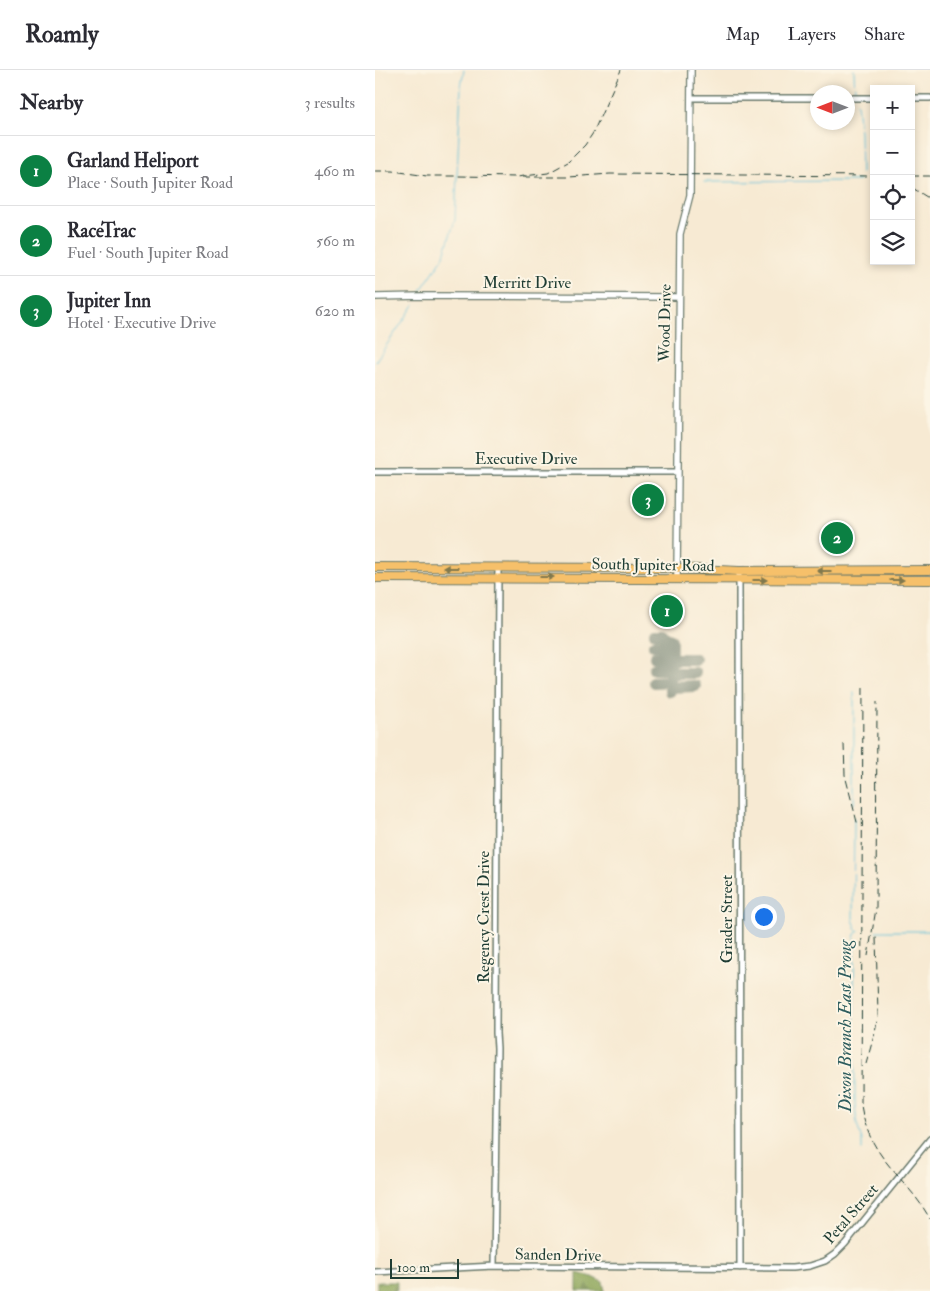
<!DOCTYPE html>
<meta charset="utf-8">
<style>
body{margin:0;font-family:"IM FELL Double Pica",serif;background:#f2f2f3;color:#2b2b33}
.controls{position:absolute;right:15px;top:15px;display:grid;overflow:hidden;border-radius:0px;box-shadow:0 2px 8px #0003}
.controls button{width:45px;height:45px;display:grid;place-items:center;padding:0;border:0;border-bottom:1px solid #e1e1e2;background:#fff;color:#2b2b33;font:25px sans-serif}
.compass{position:absolute;left:435px;top:15px;width:45px;height:45px;border-radius:50%;background:#fff;box-shadow:0 2px 8px #0003;rotate:270deg}
.scale{position:absolute;left:15px;bottom:12px;width:69px;box-sizing:border-box;padding-left:5px;border:2px solid #1f3d34;border-top:0;font-size:14px;line-height:18px;white-space:nowrap;color:#1f3d34;-webkit-text-stroke:4px #fcf5e5;paint-order:stroke}
.you{position:absolute;left:388px;top:846px;width:18px;height:18px;margin:-12px;border:4px solid #fff;border-radius:50%;background:#1a73e8;box-shadow:0 0 0 8px #1a73e833}
.badge{display:grid;place-items:center;width:32px;height:32px;border-radius:50%;background:#0b8043;color:#fff;font-size:16px;font-weight:700}
.pin{position:absolute;translate:-50% -50%;border:2px solid #fff;box-shadow:0 1px 5px #0006}
.list{margin:0;padding:0;list-style:none}
h2{display:flex;justify-content:space-between;align-items:center;height:65px;margin:0;padding:0 20px;font-size:21px}
h2 small{font-size:16px;font-weight:400;color:#7c7c81}
.list li{display:grid;grid-template-columns:32px 1fr auto;gap:15px;align-items:center;box-sizing:border-box;height:70px;padding:0 20px;border-top:1px solid #e1e1e2}
.list b{display:block;font-size:19px;white-space:nowrap}
.list p{margin:0;font-size:16px;white-space:nowrap;color:#7c7c81}
.list em{font-size:16px;font-style:normal;color:#7c7c81}
.icon{flex:none;width:28px;height:28px;fill:none;stroke:currentColor;stroke-width:2;stroke-linecap:round;stroke-linejoin:round}
.map{position:relative;flex:none;width:555px;height:1221px;overflow:hidden}
header{display:flex;align-items:center;gap:30px;box-sizing:border-box;height:70px;padding:0 25px;background:#fff;border-bottom:1px solid #e1e1e2}
header strong{font-size:24px}
nav{display:flex;gap:28px;margin-inline-start:auto;font-size:18px}
main{display:flex}
aside{flex:1;background:#fff}
.map>svg:first-child{display:block}
.forest{fill:url(#forest-firs);stroke:#547044}
.lines{fill:none;stroke-linecap:round;stroke-linejoin:round}
.stream{stroke:#5cbeda;stroke-width:1}
.taxiway{stroke:#8b9484;stroke-width:12}
.minor-casing{stroke:#6b7a6c;stroke-width:8}
.tertiary-casing{stroke:#6b7a6c;stroke-width:8}
.primary-casing{stroke:#6b7a6c;stroke-width:10}
.minor{stroke:#fff;stroke-width:5}
.tertiary{stroke:#fff;stroke-width:5.5}
.primary{stroke:#f6c06b;stroke-width:8}
.rail{stroke:#1f3d34;stroke-width:1;stroke-dasharray:8 4;stroke-linecap:butt}
.oneway{fill:#80784d}
.labels{text-anchor:middle;dominant-baseline:central;stroke-width:4;stroke-linejoin:round;paint-order:stroke}
.street-label{font-size:16px;fill:#1f3d34;stroke:#fcf5e5}
.water-label{font-size:18px;font-style:italic;fill:#2e5d5e;stroke:#fcf5e5}
</style>
<header>
<strong>Roamly</strong>
<nav><a>Map</a><a>Layers</a><a>Share</a></nav>
</header>
<main>
<aside>
<h2>Nearby<small>3 results</small></h2>
<ul class="list">
<li><span class="badge">1</span><div><b>Garland Heliport</b><p>Place · South Jupiter Road</p></div><em>460 m</em></li>
<li><span class="badge">2</span><div><b>RaceTrac</b><p>Fuel · South Jupiter Road</p></div><em>560 m</em></li>
<li><span class="badge">3</span><div><b>Jupiter Inn</b><p>Hotel · Executive Drive</p></div><em>620 m</em></li>
</ul>
</aside>
<div class="map">
<svg width="555" height="1221" viewBox="0 0 555 1221">
<defs>
<pattern id="forest-firs" width="22" height="20" patternUnits="userSpaceOnUse" patternTransform="scale(1.25)"><rect width="22" height="20" fill="#89a355"/><path d="M5 1l3.5 6h-7zM16 11l3.5 6h-7z" fill="#6f8647"/></pattern>
</defs>
<rect width="100%" height="100%" fill="#fcf5e5"/>
<filter id="ink" filterUnits="userSpaceOnUse"><feTurbulence type="fractalNoise" baseFrequency=".02" numOctaves="2"/><feDisplacementMap in="SourceGraphic" scale="10" xChannelSelector="R" yChannelSelector="G"/><feConvolveMatrix kernelMatrix="1 2 1 2 8 2 1 2 1" color-interpolation-filters="sRGB"/></filter>
<filter id="wash" filterUnits="userSpaceOnUse"><feTurbulence type="fractalNoise" baseFrequency=".0096" numOctaves="4" result="noise"/><feDisplacementMap in="SourceGraphic" scale="20" xChannelSelector="R" yChannelSelector="G"/><feGaussianBlur stdDeviation="1.12" result="paint"/><feColorMatrix in="noise" values="0 0 0 0 0 0 0 0 0 0 0 0 0 0 0 0 0 1.4 0 .05"/><feComposite in="paint" operator="in"/></filter>
<g filter="url(#wash)">
<rect width="100%" height="100%" fill="#f7ead3"/>
<path class="forest" d="M202,1203L218,1207L228,1212L230,1221H202Z
M2,1212H22V1221H2Z"/>
<g class="lines">
<path class="stream" d="M479,0L480,24
M482,33L485,62L486,103
M329,112L484,111
M46,220L68,188L80,150L86,17L89,0
M0,292L39,235
M479,734V622
M479,748L478,849L482,861
M484,861L480,864L479,870L480,1034L482,1055L487,1070V1080
M501,861H555"/>
<path class="taxiway" d="M280,563H286L291,568L296,570L295,621
M279,575L296,576
M280,587H294L296,588
M296,591L298,589H320
M279,599H294L296,601
M296,604L298,603H320
M279,612L295,611L296,613
M296,617L320,616"/>
</g>
</g>
<g filter="url(#ink)">
<g class="lines">
<g class="minor-casing">
<path id="minor" d="M316,28H442
M472,28H499
M536,28H555
M0,402H302
M364,501L365,1198
M119,1196L122,978L121,963L123,498
M0,1202L119,1196L417,1198L435,1196L450,1191L460,1184L470,1174L555,1069"/>
</g>
<g class="tertiary-casing">
<path id="tertiary" d="M0,227L47,226L304,227
M302,508L305,164L315,125L316,0"/>
</g>
<g class="primary-casing">
<path id="primary" d="M0,497L302,498L364,501L555,500
M0,508L555,510"/>
</g>
<use href="#minor" class="minor"/>
<use href="#tertiary" class="tertiary"/>
<use href="#primary" class="primary"/>
<path class="rail" d="M0,101H18L52,106H83L142,107L173,103L193,92L210,75L218,63L246,0
M536,106H555
M148,107H194L235,104L499,106
M536,117L555,129
M488,617L486,1035C494,1090 531,1105 555,1149
M469,674L470,705L483,756
M493,886L501,839L502,632
M491,994L500,962L503,945L501,866"/>
</g>
<defs><path id="oneway-solid" d="M-6-.8H1V-3.2L6.5 0L1 3.2V.8H-6Z" transform="scale(1.25)"/></defs>
<g class="oneway">
<use href="#oneway-solid" transform="translate(76 498) rotate(-180)"/>
<use href="#oneway-solid" transform="translate(449 501) rotate(180)"/>
<use href="#oneway-solid" transform="translate(172 507)"/>
<use href="#oneway-solid" transform="translate(385 510)"/>
<use href="#oneway-solid" transform="translate(522 510)"/>
</g>
</g>
<g class="labels">
<g class="street-label">
<text x="152" y="213">Merritt Drive</text>
<text transform="translate(290 253) rotate(-89)">Wood Drive</text>
<text x="151" y="389">Executive Drive</text>
<text transform="translate(278 495) rotate(1)">South Jupiter Road</text>
<text transform="translate(109 847) rotate(-90)">Regency Crest Drive</text>
<text transform="translate(352 849) rotate(-90)">Grader Street</text>
<text transform="translate(476 1144) rotate(-49)">Petal Street</text>
<text transform="translate(183 1185) rotate(1)">Sanden Drive</text>
</g>
<g class="water-label">
<text transform="translate(470 956) rotate(-90)">Dixon Branch East Prong</text>
</g>
</g>
</svg>
<div class="controls">
<button>+</button>
<button>−</button>
<button><svg class="icon" aria-label="locate" viewBox="0 0 24 24"><circle cx="12" cy="12" r="6"/><path d="M12 2v4M12 18v4M2 12h4M18 12h4"/></svg></button>
<button><svg class="icon" aria-label="layers" viewBox="0 0 24 24"><path d="M12 4l9 5-9 5-9-5zM3 14l9 5 9-5"/></svg></button>
</div>
<svg class="compass" viewBox="-18 -18 36 36"><path d="M0-13l5 13h-10z" fill="#e53935"/><path d="M0 13l5-13h-10z" fill="#7c7c81"/></svg>
<div class="scale">100 m</div>
<div class="you"></div>
<div class="pin badge" style="left:292px;top:541px">1</div>
<div class="pin badge" style="left:462px;top:468px">2</div>
<div class="pin badge" style="left:273px;top:430px">3</div>
</div>
</main>
